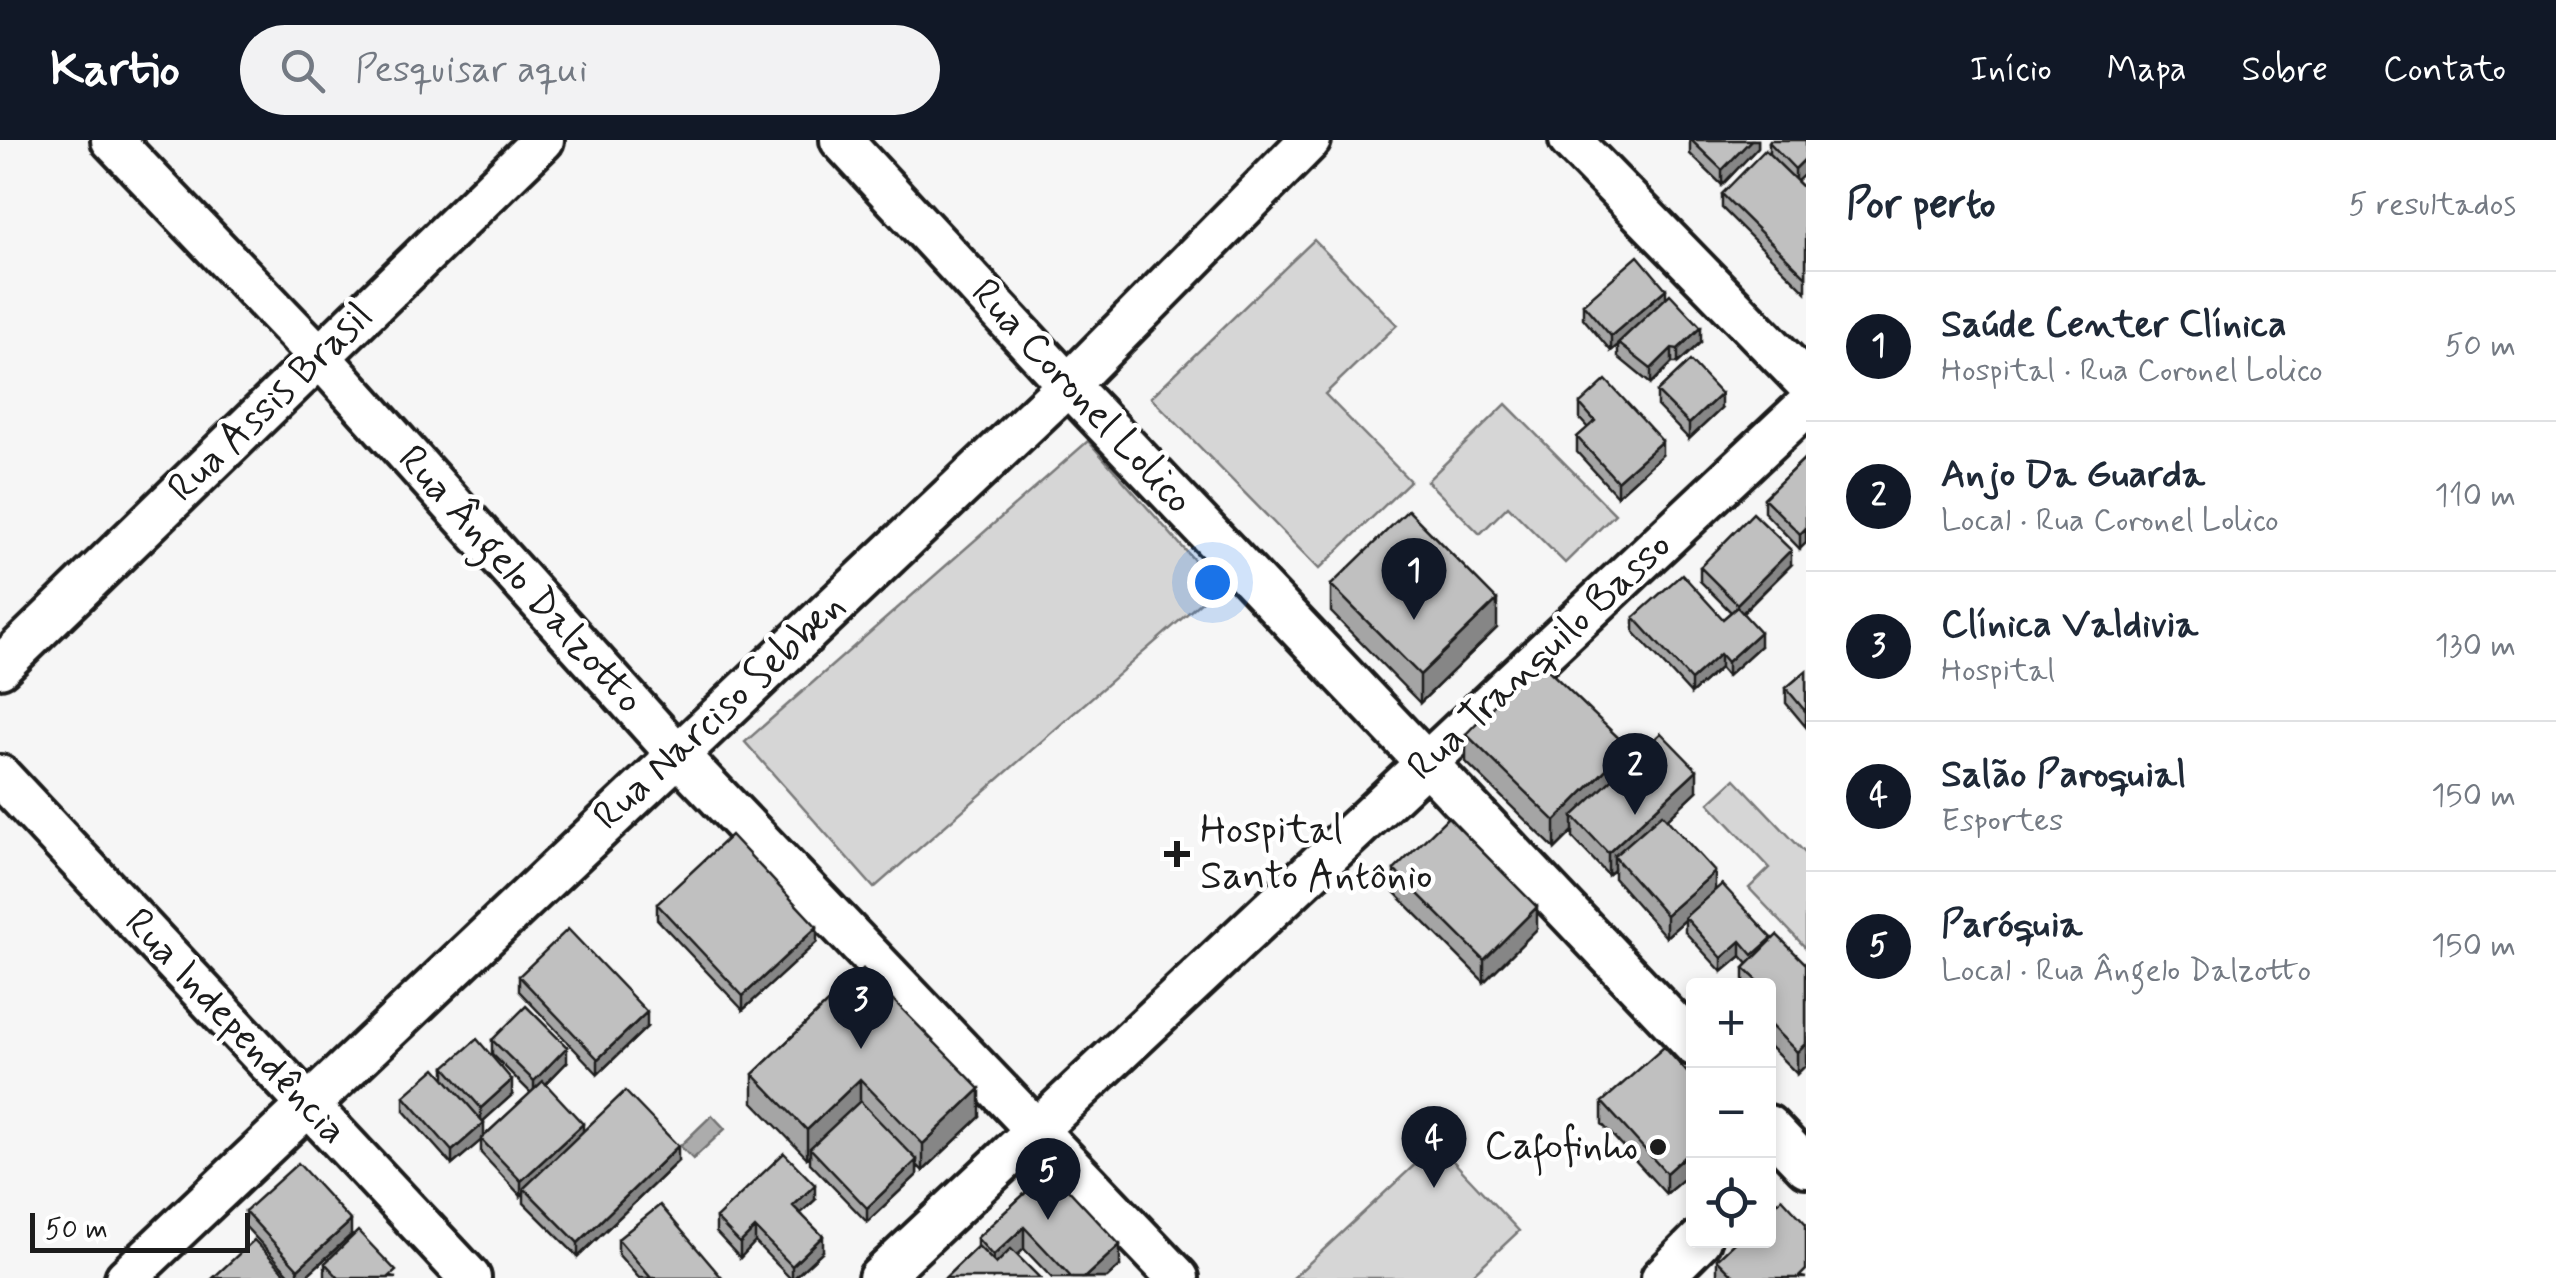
<!DOCTYPE html>
<html lang="pt">
<meta charset="utf-8">
<style>
body{margin:0;font-family:Mynerve,sans-serif;background:#f2f2f3;color:#1f2937}
.controls{position:absolute;right:30px;bottom:30px;display:grid;overflow:hidden;border-radius:10px;box-shadow:0 5px 15px #0003}
.controls button{width:90px;height:90px;display:grid;place-items:center;padding:0;border:0;border-bottom:2px solid #e0e1e3;background:#fff;color:#1f2937;font:50px sans-serif}
.scale{position:absolute;left:30px;bottom:25px;width:220px;box-sizing:border-box;padding-left:10px;border:5px solid #1c1c1c;border-top:0;font-size:28px;line-height:35px;white-space:nowrap;color:#1c1c1c;-webkit-text-stroke:8px #fff;paint-order:stroke}
.you{position:absolute;left:1212px;top:442px;width:35px;height:35px;margin:-25px;border:8px solid #fff;border-radius:50%;background:#1a73e8;box-shadow:0 0 0 15px #1a73e833}
.badge{display:grid;place-items:center;width:65px;height:65px;border-radius:50%;background:#111827;color:#fff;font-size:32px;font-weight:700}
.pin{position:absolute;translate:-50% -82px;filter:drop-shadow(0 2px 5px #0008)}
.pin::after{content:'';position:absolute;top:52px;width:35px;height:30px;background:inherit;clip-path:polygon(0 0,100% 0,50% 100%)}
.list{margin:0;padding:0;list-style:none}
h2{display:flex;justify-content:space-between;align-items:center;height:130px;margin:0;padding:0 40px;font-size:42px}
h2 small{font-size:32px;font-weight:400;color:#747a83}
.list li{display:grid;grid-template-columns:65px 1fr auto;gap:30px;align-items:center;box-sizing:border-box;height:150px;padding:0 40px;border-top:2px solid #e0e1e3}
.list b{display:block;font-size:38px;white-space:nowrap}
.list p{margin:0;font-size:32px;white-space:nowrap;color:#747a83}
.list em{font-size:32px;font-style:normal;color:#747a83}
.icon{flex:none;width:55px;height:55px;fill:none;stroke:currentColor;stroke-width:2;stroke-linecap:round;stroke-linejoin:round}
.map{position:relative;flex:none;width:1806px;height:1138px;overflow:hidden}
header{display:flex;align-items:center;gap:60px;box-sizing:border-box;height:140px;padding:0 50px;background:#111827;color:#fff}
header strong{font-size:48px}
nav{display:flex;gap:55px;margin-inline-start:auto;font-size:35px}
.search{width:700px;height:90px;background:#f2f2f3;display:flex;align-items:center;gap:25px;box-sizing:border-box;padding:0 35px;border-radius:55px;color:#747a83;font-size:38px}
main{display:flex}
aside{flex:1;background:#fff}
.map>svg:first-child{display:block}
.green{fill:#d6d6d6;stroke:#797979;stroke-width:2.5}
.water{fill:#acacac;stroke:#727272;stroke-width:2.5}
.lines{fill:none;stroke-linecap:round;stroke-linejoin:round}
.minor-casing{stroke:#1c1c1c;stroke-width:48}
.minor{stroke:#fff;stroke-width:40}
.wall{fill:#a5a5a5;stroke:#1c1c1c;stroke-width:2.5}
.shaded-wall{fill:#868686;stroke:#1c1c1c;stroke-width:2.5}
.building{fill:#c0c0c0;stroke:#1c1c1c;stroke-width:2.5}
.poi-dot{fill:#1c1c1c;stroke:#fff;stroke-width:4}
.labels{text-anchor:middle;dominant-baseline:central;stroke-width:9;stroke-linejoin:round;paint-order:stroke}
.street-label{font-size:40px;fill:#1c1c1c;stroke:#fff}
.poi-label{font-size:40px;fill:#1c1c1c;stroke:#fff;text-anchor:start}
</style>
<header>
<strong>Kartio</strong>
<div class="search"><svg class="icon" aria-label="search" viewBox="0 0 24 24"><circle cx="10" cy="10" r="6"/><path d="M15 15l6 6"/></svg>Pesquisar aqui</div>
<nav><a>Início</a><a>Mapa</a><a>Sobre</a><a>Contato</a></nav>
</header>
<main>
<div class="map">
<svg width="1806" height="1138" viewBox="0 0 1806 1138">
<rect width="100%" height="100%" fill="#f6f6f6"/>
<filter id="ink" filterUnits="userSpaceOnUse"><feTurbulence type="fractalNoise" baseFrequency=".01" numOctaves="2"/><feDisplacementMap in="SourceGraphic" scale="20" xChannelSelector="R" yChannelSelector="G"/><feConvolveMatrix kernelMatrix="1 2 1 2 8 2 1 2 1" color-interpolation-filters="sRGB"/></filter>
<g filter="url(#ink)">
<path class="green" d="M1314,100L1397,185L1325,254L1410,341L1319,429L1151,257Z
M1506,264L1615,374L1565,423L1508,366L1480,394L1427,341Z
M1088,301L1218,447L874,748L745,602Z
M1735,639L1806,714V808L1749,748L1770,728L1709,663Z
M1437,1004L1519,1091L1469,1138H1293Z"/>
<path class="water" d="M712,975L725,989L693,1019L680,1006Z"/>
<g class="lines">
<g class="minor-casing">
<path id="minor" d="M112,0L319,216L676,613L1178,1138
M841,0L1068,245L1694,905
M1570,0L1806,242
M0,527L543,0
M0,636L470,1138
M1768,986L1806,1026
M126,1138L1068,245L1310,0
M879,1138L1806,266
M1662,1138L1700,1100"/>
</g>
<use href="#minor" class="minor"/>
</g>
<path class="wall" d="M1690,0H1758V7L1722,45L1690,14Z
M1806,0L1797,41L1806,50V152L1722,68V54L1769,13V2Z
M1666,157L1701,202L1678,223H1672L1651,244L1618,217V205L1611,211L1583,178V164Z
M1657,252L1721,269L1689,299L1657,266Z
M1580,264L1662,315L1617,356L1577,312V297L1588,288L1580,279Z
M1806,317L1800,409L1764,372V358Z
M1791,425L1743,473L1760,506L1727,536L1720,528L1691,554L1634,492V477L1723,479L1731,472L1700,441V427Z
M1331,445L1497,488L1420,563L1331,472Z
M1806,531V587L1786,563V548Z
M1466,594L1628,624L1697,651L1667,679L1715,750L1772,798L1806,824V925L1797,934L1768,905V846H1744V828L1748,824L1741,816L1722,832L1685,792V780L1666,797L1614,738V730L1608,735L1573,698V691L1555,709L1466,622Z
M1394,730L1537,789L1484,842L1394,752Z
M657,764L817,802L743,870L657,779Z
M863,829L980,977L923,1031L917,1025V1035L867,1082L810,1023V1016L807,1018L753,962V934Z
M519,836L647,887L598,934L519,851Z
M492,900L567,922L546,944L583,992L678,1021L578,1117L524,1063V1052L521,1056L481,1013V1000L452,1025L404,971V956L445,938V927L512,955L483,981L484,996L531,953L492,914Z
M1694,940V1030L1666,1054L1602,984V962Z
M1050,1030L1120,1126L1107,1138H1052L1024,1109L1017,1115L945,1138L977,1107V1098Z
M815,1060L801,1073L823,1111L794,1138H790L755,1102L740,1118L716,1092V1078Z
M245,1071L351,1095L304,1138H293L245,1086Z
M618,1099L722,1138H639L618,1114Z
M1717,1119L1806,1138H1722L1717,1134Z
M325,1123L396,1138H325Z"/>
<path class="shaded-wall" d="M1751,0H1758V7L1722,45V30Z
M1806,18V33L1795,43V29Z
M1666,149V164L1611,211V196Z
M1701,187V202L1678,223V209Z
M1672,208V223L1651,244V229Z
M1721,254V269L1689,299V284Z
M1662,301V315L1617,356V341Z
M1806,388V403L1800,409V394Z
M1791,410V425L1737,478V464Z
M1497,460V488L1420,563V535Z
M1760,492V506L1727,536V522Z
M1720,514V528L1691,554V540Z
M1628,607V635L1573,676V691L1555,709V681Z
M1697,630V651L1620,724L1614,716V730L1608,735V713Z
M1715,732V754L1685,777V780L1666,797V775Z
M1537,767V789L1484,842V820Z
M817,787V802L743,870V856Z
M1741,801V816L1722,832V818Z
M647,872V887L598,934V919Z
M1806,903V925L1797,934V912Z
M567,907V922L534,956V941Z
M860,939V967L810,1008V1016L807,1018V990Z
M512,940V955L481,983V968Z
M980,949V977L923,1031V1004Z
M484,983V998L452,1025V1011Z
M583,984V999L524,1048V1052L521,1056V1041Z
M678,1006V1021L578,1117V1103Z
M1694,1008V1030L1666,1054V1033Z
M917,1020V1035L867,1082V1068Z
M815,1045V1060L793,1080V1066Z
M351,1081V1095L304,1138H298V1129Z
M1024,1087V1109L993,1138V1116Z
M755,1088V1102L740,1118V1103Z
M823,1096V1111L794,1138H792V1126Z
M1120,1105V1126L1107,1138H1084Z"/>
<path class="building" d="M1691,0H1751L1722,30Z
M1770,0H1806V18L1795,29L1769,2Z
M1765,10L1806,50V137L1722,54Z
M1638,116L1666,149L1611,196L1583,164Z
M1670,154L1701,187L1678,209L1672,208L1651,229L1618,203Z
M1690,221L1721,254L1689,284L1657,252Z
M1606,240L1662,301L1617,341L1577,297L1595,281L1580,264Z
M1806,317V388L1800,394L1764,358Z
M1408,370L1497,460L1420,535L1331,445Z
M1753,373L1791,410L1737,464L1700,427Z
M1682,434L1723,479L1737,467L1760,492L1727,522L1720,514L1691,540L1634,477Z
M1538,520L1628,607L1555,681L1466,594Z
M1806,531V572L1786,548Z
M1661,593L1697,630L1608,713L1573,676Z
M1662,674L1715,732L1666,775L1614,716Z
M1448,677L1537,767L1484,820L1394,730Z
M731,695L817,787L743,856L657,764Z
M1722,744L1772,798L1753,815L1741,801L1722,818L1685,777Z
M568,789L647,872L598,919L519,836Z
M1777,795L1806,824V903L1797,912L1768,883V846H1758L1759,842L1744,828Z
M863,829L980,949L923,1004L860,939L807,990L753,934Z
M526,866L567,907L534,941L492,900Z
M477,899L512,940L481,968L445,927Z
M1664,907L1694,940V1008L1666,1033L1602,962Z
M436,928L484,983L452,1011L404,956Z
M543,941L583,984L521,1041L481,999Z
M625,951L678,1006L578,1103L524,1048Z
M860,961L917,1020L867,1068L810,1008Z
M784,1013L815,1045L793,1066L823,1096L792,1126L755,1088L740,1103L716,1078Z
M298,1023L351,1081L298,1129L245,1071Z
M1050,1030L1120,1105L1084,1138H1072L1024,1087L993,1116L977,1098Z
M1782,1058L1806,1084V1130L1798,1138H1736L1717,1119L1737,1100H1768V1071Z
M660,1065L722,1138H651L618,1099Z
M358,1091L396,1131L388,1138H339L325,1123Z
M254,1100L290,1138H213Z
M978,1106L996,1124L1011,1109L1040,1138H945Z"/>
</g>
<g class="poi-dot">
<path d="M1172 699h10v10h10v10h-10v10h-10v-10h-10v-10h10z"/>
<circle cx="1658" cy="1007" r="10"/>
</g>
<g class="labels">
<g class="street-label">
<text transform="translate(1081 257) rotate(47)">Rua Coronel Lolico</text>
<text transform="translate(271 263) rotate(-44)">Rua Assis Brasil</text>
<text transform="translate(520 440) rotate(48)">Rua Ângelo Dalzotto</text>
<text transform="translate(1540 517) rotate(-43)">Rua Tranquilo Basso</text>
<text transform="translate(720 572) rotate(-43)">Rua Narciso Sebben</text>
<text transform="translate(235 887) rotate(47)">Rua Independência</text>
</g>
<g class="poi-label">
<text x="1200" y="691">Hospital<tspan x="1200" dy="46">Santo Antônio</tspan></text>
<text x="1638" y="1007" text-anchor="end">Cafofinho</text>
</g>
</g>
</svg>
<div class="controls">
<button>+</button>
<button>−</button>
<button><svg class="icon" aria-label="locate" viewBox="0 0 24 24"><circle cx="12" cy="12" r="6"/><path d="M12 2v4M12 18v4M2 12h4M18 12h4"/></svg></button>
</div>
<div class="scale">50 m</div>
<div class="you"></div>
<div class="pin badge" style="left:1414px;top:480px">1</div>
<div class="pin badge" style="left:1635px;top:675px">2</div>
<div class="pin badge" style="left:861px;top:909px">3</div>
<div class="pin badge" style="left:1434px;top:1048px">4</div>
<div class="pin badge" style="left:1048px;top:1080px">5</div>
</div>
<aside>
<h2>Por perto<small>5 resultados</small></h2>
<ul class="list">
<li><span class="badge">1</span><div><b>Saúde Center Clínica</b><p>Hospital · Rua Coronel Lolico</p></div><em>50 m</em></li>
<li><span class="badge">2</span><div><b>Anjo Da Guarda</b><p>Local · Rua Coronel Lolico</p></div><em>110 m</em></li>
<li><span class="badge">3</span><div><b>Clínica Valdivia</b><p>Hospital</p></div><em>130 m</em></li>
<li><span class="badge">4</span><div><b>Salão Paroquial</b><p>Esportes</p></div><em>150 m</em></li>
<li><span class="badge">5</span><div><b>Paróquia</b><p>Local · Rua Ângelo Dalzotto</p></div><em>150 m</em></li>
</ul>
</aside>
</main>
